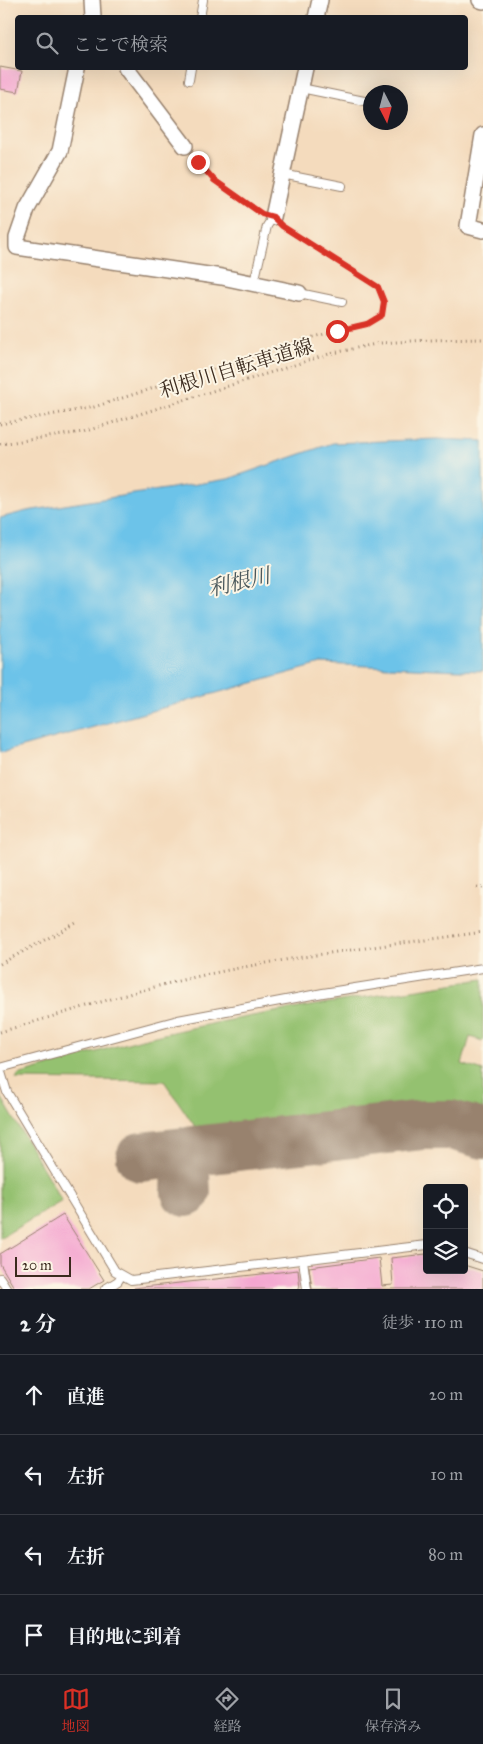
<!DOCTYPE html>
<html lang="ja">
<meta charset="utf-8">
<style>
body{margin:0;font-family:"IM FELL Great Primer","Noto Serif JP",serif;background:#20242c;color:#f1f3f6}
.controls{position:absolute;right:15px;bottom:15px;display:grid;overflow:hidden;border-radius:5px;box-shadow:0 5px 20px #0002}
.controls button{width:45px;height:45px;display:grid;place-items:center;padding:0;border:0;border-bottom:1px solid #363941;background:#171b24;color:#f1f3f6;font:25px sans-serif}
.compass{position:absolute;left:363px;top:85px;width:45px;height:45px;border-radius:50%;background:#171b24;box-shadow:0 5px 20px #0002;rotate:174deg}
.scale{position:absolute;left:15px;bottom:12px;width:56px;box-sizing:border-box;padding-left:5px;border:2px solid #3b2a1e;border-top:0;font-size:14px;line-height:18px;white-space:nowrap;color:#3b2a1e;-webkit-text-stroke:4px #fcf5e5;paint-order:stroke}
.stop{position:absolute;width:15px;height:15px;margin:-11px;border:4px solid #d93025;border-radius:50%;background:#fff}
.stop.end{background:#d93025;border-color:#fff;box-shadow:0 1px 5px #0008}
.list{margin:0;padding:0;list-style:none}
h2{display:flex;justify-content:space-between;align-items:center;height:65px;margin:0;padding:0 20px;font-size:21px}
h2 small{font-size:16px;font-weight:400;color:#9ea1a6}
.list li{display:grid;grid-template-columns:32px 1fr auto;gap:15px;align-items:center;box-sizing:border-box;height:80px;padding:0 20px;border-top:1px solid #363941}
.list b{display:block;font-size:19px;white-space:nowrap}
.list em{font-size:16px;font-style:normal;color:#9ea1a6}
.icon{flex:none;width:28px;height:28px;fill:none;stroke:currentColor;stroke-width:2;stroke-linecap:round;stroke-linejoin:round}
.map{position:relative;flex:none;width:483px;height:1289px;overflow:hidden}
.search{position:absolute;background:#171b24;box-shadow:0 5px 20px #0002;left:15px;right:15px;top:15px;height:55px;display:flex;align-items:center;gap:12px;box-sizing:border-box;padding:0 18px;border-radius:5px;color:#9ea1a6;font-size:19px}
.sheet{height:385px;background:#171b24}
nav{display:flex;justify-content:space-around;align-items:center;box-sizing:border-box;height:70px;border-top:1px solid #363941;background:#171b24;font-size:14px;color:#9ea1a6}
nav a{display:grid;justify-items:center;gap:2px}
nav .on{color:#d93025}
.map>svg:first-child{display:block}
.green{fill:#94c16f;stroke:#687646}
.water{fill:#6cc3e9;stroke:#547684}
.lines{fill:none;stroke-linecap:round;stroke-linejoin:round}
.taxiway{stroke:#98826e;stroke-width:50}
.building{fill:#f4a6d0}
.lane-casing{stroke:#98826e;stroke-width:10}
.street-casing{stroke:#98826e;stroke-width:18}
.path{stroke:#98826e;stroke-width:3;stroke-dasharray:1 4;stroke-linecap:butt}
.lane{stroke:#fff;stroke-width:8}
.street{stroke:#fff;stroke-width:15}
.route{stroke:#d93025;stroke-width:6}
.labels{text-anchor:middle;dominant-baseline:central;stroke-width:4;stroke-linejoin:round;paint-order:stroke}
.street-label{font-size:20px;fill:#3b2a1e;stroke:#fcf5e5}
.water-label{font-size:21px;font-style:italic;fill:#4a585b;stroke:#fcf5e5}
</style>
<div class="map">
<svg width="483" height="1289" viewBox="0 0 483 1289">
<rect width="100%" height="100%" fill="#fcf5e5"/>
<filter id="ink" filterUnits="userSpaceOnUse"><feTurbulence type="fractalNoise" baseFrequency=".02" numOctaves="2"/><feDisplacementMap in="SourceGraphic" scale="10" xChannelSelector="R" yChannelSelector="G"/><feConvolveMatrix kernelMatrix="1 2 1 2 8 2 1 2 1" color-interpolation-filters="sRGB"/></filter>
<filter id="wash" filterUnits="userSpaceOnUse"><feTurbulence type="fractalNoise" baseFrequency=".0096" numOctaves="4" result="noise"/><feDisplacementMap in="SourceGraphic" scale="20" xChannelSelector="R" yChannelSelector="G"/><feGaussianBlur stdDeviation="1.12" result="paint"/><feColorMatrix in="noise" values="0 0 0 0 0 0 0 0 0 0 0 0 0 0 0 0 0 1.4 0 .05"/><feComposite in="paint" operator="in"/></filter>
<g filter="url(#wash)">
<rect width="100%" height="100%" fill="#f4dbbd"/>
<path class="green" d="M483,979V1041L470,1037L462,1064L483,1071V1113L444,1103L204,1130L196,1128L164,1081L16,1079L18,1075C60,1063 101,1050 142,1039C254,1012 370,997 483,979Z
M0,1095L62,1201L0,1238Z"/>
<path class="water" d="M437,439L483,441V671L321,664L0,753V518L27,511L228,479L333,443Z"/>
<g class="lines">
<path class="taxiway" d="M141,1157L423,1125H451L483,1134
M186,1192C185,1173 182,1163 199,1151"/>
</g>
<g id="blocks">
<path class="building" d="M0,67L22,71L18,92L0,89Z
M63,1215L104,1280L89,1289H15L0,1264V1254Z
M426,1254L427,1270H464V1265L483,1271V1289H312L309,1267L379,1258L382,1286L393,1285L391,1258Z
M298,1270L300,1289H134V1288Z"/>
</g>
</g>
<g filter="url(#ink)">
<use href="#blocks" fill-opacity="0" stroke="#98826e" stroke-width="1"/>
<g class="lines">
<g class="lane-casing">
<path id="lane" d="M200,18L203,0
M189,80L191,68
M301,88L369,102
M282,174L342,186
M254,283L267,226L273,217
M299,293L342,302
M0,1068L178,1020L323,993L483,968
M0,1069L7,1092L115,1271L131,1280L427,1245
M464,1253L483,1259
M303,1260L307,1289
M0,1278L7,1289
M105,1289L118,1281L121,1276"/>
</g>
<g class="street-casing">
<path id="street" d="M92,0L93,18
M480,0L483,1
M316,18L320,0
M77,68L60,151L27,209L17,238V247L222,277L299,293
M126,68L185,146
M483,135L468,226L483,230
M273,217L305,68"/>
</g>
<path class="path" d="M195,158L214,180L258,211
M0,424L94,407L242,360L290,343L367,323L382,315L384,302L378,287L284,228
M0,444L83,432L329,354L380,343L429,340L483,339
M477,887L483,888
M0,964L78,922
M0,1032C69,1012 138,989 209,974C299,955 392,945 483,932"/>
<use href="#lane" class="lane"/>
<use href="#street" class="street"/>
</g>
</g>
<g class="lines" filter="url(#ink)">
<path class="route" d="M198,162L214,180L262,214L273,217L282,226L378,287L384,302L382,315L367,324L337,331"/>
</g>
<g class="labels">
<g class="street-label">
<text transform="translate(236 368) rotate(-17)">利根川自転車道線</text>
</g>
<g class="water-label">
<text transform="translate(239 582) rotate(-13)">利根川</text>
</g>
</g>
</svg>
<div class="controls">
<button><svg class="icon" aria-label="locate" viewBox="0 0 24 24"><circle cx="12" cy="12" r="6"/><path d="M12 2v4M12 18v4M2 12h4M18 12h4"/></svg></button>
<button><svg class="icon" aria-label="layers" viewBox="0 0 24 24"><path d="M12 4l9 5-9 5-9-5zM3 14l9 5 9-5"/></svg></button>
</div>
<svg class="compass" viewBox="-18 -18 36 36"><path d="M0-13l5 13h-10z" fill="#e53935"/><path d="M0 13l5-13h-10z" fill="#9ea1a6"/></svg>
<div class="scale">20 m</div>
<div class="stop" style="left:337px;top:331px"></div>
<div class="stop end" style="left:198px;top:162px"></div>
<div class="search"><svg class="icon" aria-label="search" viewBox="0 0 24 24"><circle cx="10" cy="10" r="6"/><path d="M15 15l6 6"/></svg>ここで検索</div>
</div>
<section class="sheet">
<h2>2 分<small>徒歩 · 110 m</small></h2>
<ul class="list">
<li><svg class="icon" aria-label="ahead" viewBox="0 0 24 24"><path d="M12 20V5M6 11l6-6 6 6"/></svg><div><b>直進</b></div><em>20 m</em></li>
<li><svg class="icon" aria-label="left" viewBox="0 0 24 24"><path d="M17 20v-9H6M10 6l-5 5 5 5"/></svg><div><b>左折</b></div><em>10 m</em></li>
<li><svg class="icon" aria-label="left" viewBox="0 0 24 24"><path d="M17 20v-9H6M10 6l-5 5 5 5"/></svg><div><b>左折</b></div><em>80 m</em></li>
<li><svg class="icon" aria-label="arrive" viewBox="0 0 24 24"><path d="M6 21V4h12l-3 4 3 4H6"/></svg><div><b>目的地に到着</b></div></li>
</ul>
</section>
<nav>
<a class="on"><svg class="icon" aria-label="map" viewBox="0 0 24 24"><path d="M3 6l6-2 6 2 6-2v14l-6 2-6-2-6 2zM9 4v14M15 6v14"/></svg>地図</a>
<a><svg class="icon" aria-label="directions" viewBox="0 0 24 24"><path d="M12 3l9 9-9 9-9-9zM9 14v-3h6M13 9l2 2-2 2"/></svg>経路</a>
<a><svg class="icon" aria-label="saved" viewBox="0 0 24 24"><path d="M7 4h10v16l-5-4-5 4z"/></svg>保存済み</a>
</nav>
